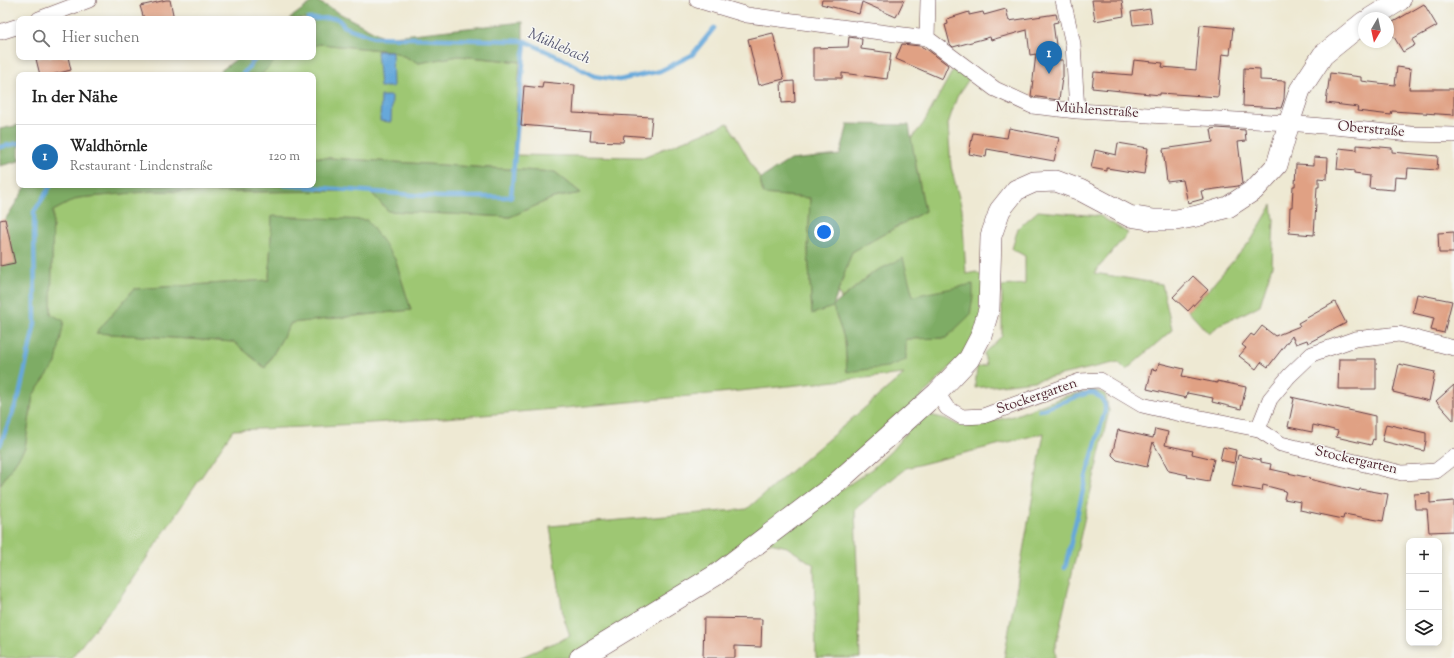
<!DOCTYPE html>
<html lang="de">
<meta charset="utf-8">
<style>
body{margin:0;font-family:"Sorts Mill Goudy",serif;background:#f6f6f6;color:#222}
.controls{position:absolute;right:12px;bottom:12px;display:grid;overflow:hidden;border-radius:8px;box-shadow:0 2px 6px #0003}
.controls button{width:36px;height:36px;display:grid;place-items:center;padding:0;border:0;border-bottom:1px solid #e0e0e0;background:#fff;color:#222;font:20px sans-serif}
.compass{position:absolute;left:1358px;top:12px;width:36px;height:36px;border-radius:50%;background:#fff;box-shadow:0 2px 6px #0003;rotate:189deg}
.you{position:absolute;left:824px;top:232px;width:14px;height:14px;margin:-10px;border:3px solid #fff;border-radius:50%;background:#1a73e8;box-shadow:0 0 0 6px #1a73e833}
.badge{display:grid;place-items:center;width:26px;height:26px;border-radius:50%;background:#1f6fb2;color:#fff;font-size:13px;font-weight:700}
.pin{position:absolute;translate:-50% -33px;filter:drop-shadow(0 1px 2px #0008)}
.pin::after{content:'';position:absolute;top:21px;width:14px;height:12px;background:inherit;clip-path:polygon(0 0,100% 0,50% 100%)}
.list{margin:0;padding:0;list-style:none}
h2{display:flex;justify-content:space-between;align-items:center;height:52px;margin:0;padding:0 16px;font-size:17px}
h2 small{font-size:13px;font-weight:400;color:#767676}
.list li{display:grid;grid-template-columns:26px 1fr auto;gap:12px;align-items:center;box-sizing:border-box;height:64px;padding:0 16px;border-top:1px solid #e0e0e0}
.list b{display:block;font-size:15px;white-space:nowrap}
.list p{margin:0;font-size:13px;white-space:nowrap;color:#767676}
.list em{font-size:13px;font-style:normal;color:#767676}
.icon{flex:none;width:22px;height:22px;fill:none;stroke:currentColor;stroke-width:2;stroke-linecap:round;stroke-linejoin:round}
.map{position:relative;flex:none;width:1454px;height:658px;overflow:hidden}
.search{position:absolute;background:#fff;box-shadow:0 2px 6px #0003;left:16px;top:16px;width:300px;height:44px;display:flex;align-items:center;gap:10px;box-sizing:border-box;padding:0 14px;border-radius:8px;color:#767676;font-size:15px}
.panel{position:absolute;background:#fff;box-shadow:0 2px 6px #0003;left:16px;top:72px;width:300px;height:116px;border-radius:8px}
.map>svg:first-child{display:block}
.green{fill:#9ec773;stroke:#74734f;fill-rule:evenodd}
.forest{fill:#7eac65;stroke:#646648}
.water{fill:#66a8da;stroke:#586482}
.lines{fill:none;stroke-linecap:round;stroke-linejoin:round}
.stream{stroke:#66a8da;stroke-width:4.5}
.building{fill:#e0a184}
.minor-casing{stroke:#633d44;stroke-width:16}
.secondary-casing{stroke:#633d44;stroke-width:22}
.minor{stroke:#fff;stroke-width:15}
.secondary{stroke:#fff;stroke-width:21}
.labels{text-anchor:middle;dominant-baseline:central;stroke-width:3;stroke-linejoin:round;paint-order:stroke}
.street-label{font-size:14px;fill:#4a1f2b;stroke:#f6f6f2}
.water-label{font-size:15px;font-style:italic;fill:#555671;stroke:#f6f6f2}
</style>
<div class="map">
<svg width="1454" height="658" viewBox="0 0 1454 658">
<rect width="100%" height="100%" fill="#f6f6f2"/>
<filter id="ink" filterUnits="userSpaceOnUse"><feTurbulence type="fractalNoise" baseFrequency=".025" numOctaves="2"/><feDisplacementMap in="SourceGraphic" scale="8" xChannelSelector="R" yChannelSelector="G"/><feConvolveMatrix kernelMatrix="1 2 1 2 8 2 1 2 1" color-interpolation-filters="sRGB"/></filter>
<filter id="wash" filterUnits="userSpaceOnUse"><feTurbulence type="fractalNoise" baseFrequency=".012" numOctaves="4" result="noise"/><feDisplacementMap in="SourceGraphic" scale="16" xChannelSelector="R" yChannelSelector="G"/><feGaussianBlur stdDeviation="0.9" result="paint"/><feColorMatrix in="noise" values="0 0 0 0 0 0 0 0 0 0 0 0 0 0 0 0 0 1.4 0 .05"/><feComposite in="paint" operator="in"/></filter>
<g filter="url(#wash)">
<rect width="100%" height="100%" fill="#eee9d3"/>
<path class="green" d="M319,44L392,51L419,63L459,56L520,62L513,155L643,157L728,123L760,179L763,194L810,198L808,251L812,313L833,306L845,341L847,372L906,339L946,338L913,296L874,272L841,299L838,292L852,252L925,211L911,139L923,124L958,61L973,73L957,97L948,124L951,167L962,209L966,274L976,272L992,282L981,336L833,486L580,658H519L570,636L563,615L550,526L747,509L904,374C680,397 457,422 233,430L119,599L71,658H0V485L25,448L33,395L56,363L51,314L53,211L78,198L154,191L231,192L370,191L388,211L510,217L553,198L581,193L555,172L313,157V75H261L276,60L283,57H313V46ZM272,217L395,259L411,310L291,323L265,368L234,342L96,333L134,289L269,280Z
M1272,205L1274,220L1272,266L1260,305L1239,316L1220,324L1209,334L1188,311L1208,290L1252,239Z
M1038,211L1100,216L1128,233L1094,273L1162,284L1172,330L1126,370L1118,362L1034,381L975,388L977,367L986,365L984,353L1002,336V286L1025,284V256L1012,249L1018,228Z
M1093,390L1105,394L1109,411L1055,648L1056,658H1004L1044,433L906,468L855,509L860,658H816L814,565L787,547L766,542L873,468L892,450L918,418L930,415L946,419L958,425H978L1013,416L1066,396Z"/>
<path class="forest" d="M315,0L384,37L523,22V62L459,56L419,63L392,51L319,44L313,46V19H289Z
M239,57H283L276,60L261,75H215Z
M848,124L909,125L917,172L925,211L852,252L833,306L874,272L903,258L913,296L973,284V297L970,315L946,338L906,339V360L887,367L847,372L845,341L833,307L812,314L808,251L810,198L763,194L760,179L790,160L840,155Z
M19,125V161L0,166V129Z
M313,157L555,172L581,193L553,198L510,217L388,211L370,191L231,192L154,191L78,198L53,211L51,314L64,321L56,363L33,395L25,448L0,485V266L15,263L5,220L27,185H313Z
M272,216L367,220L395,259L411,310L291,323L265,368L234,342L96,333L134,289L269,280Z"/>
<path class="water" d="M377,51H392L393,87H380Z
M381,96H392L391,122L380,121Z"/>
<g class="lines">
<path class="stream" d="M308,19L337,18L345,27L373,37L525,41L565,60L594,76L619,80L660,71L692,55L714,28
M242,75L257,57
M0,147L19,143
M284,185L440,197H511L525,41
M1040,410L1088,393H1094L1102,399L1105,405V411L1086,477L1065,568
M0,445L19,396L35,323L34,212L51,185"/>
</g>
<g id="blocks">
<path class="building" d="M166,0H170L174,19H144L140,6Z
M822,0H904L896,17L862,2L859,14L821,4Z
M1092,0H1122L1124,16L1095,21Z
M1424,4L1437,26L1412,40L1415,45L1403,52L1388,27V25Z
M1006,9L1009,21L1056,14L1058,22L1053,23L1058,60H1063V78H1062L1059,100L1031,96L1036,54L1030,55L1027,30L991,40L990,37L953,47L950,44L945,25L948,24L947,19L969,12V15L983,12L984,15Z
M1150,9L1152,23L1133,25L1131,12Z
M1200,25L1233,28L1230,55L1222,54L1218,97L1160,93V95L1092,88L1094,72L1132,75L1134,60L1163,63L1162,67L1196,70Z
M773,33L784,79L759,85L748,39Z
M849,37L862,39L861,49L891,53L887,79L842,73V78H813V48L848,47Z
M902,44L920,46L928,50L948,65L942,79L896,59Z
M43,57H68L71,70L51,75H40L36,59Z
M1397,67L1411,69L1409,89H1454V115L1392,111L1391,115L1357,111L1358,107L1326,103L1330,73L1361,77V81L1395,85Z
M1244,68L1260,69V80L1285,81L1284,99L1281,108L1243,106Z
M794,81L795,102L782,103L781,82Z
M543,82L575,85L573,113L652,117L650,137L624,135L623,142L590,141L591,131L521,125L524,86L542,88Z
M1009,128L1059,138L1054,161L987,149L986,157L969,154L973,133L1007,138Z
M1217,128L1245,130L1246,141L1238,142L1243,183L1238,186L1201,191L1203,199L1188,203L1183,180L1167,182L1163,149L1213,142L1211,129Z
M1118,143L1148,148L1144,174L1107,168V171L1091,168L1095,150L1116,155Z
M1357,145L1392,148V152L1438,156L1437,170L1408,168L1407,178L1395,177L1394,190L1369,188L1370,176L1354,174V171L1337,169L1339,148L1357,150Z
M1314,157L1328,158L1327,179L1319,178V187H1317L1314,235L1289,233L1290,207H1292L1293,186H1295L1296,164L1314,165Z
M5,219L15,263L0,266V220Z
M1454,232V253H1439L1438,233Z
M1193,276L1208,290L1188,311L1173,297Z
M1417,294L1452,301L1444,333L1431,330L1434,318L1413,313Z
M1335,302L1346,323L1308,343L1307,340L1296,344L1292,336L1268,367L1261,362L1256,369L1239,356L1246,348L1242,345L1251,334L1254,336L1262,326L1275,336L1300,326L1298,323Z
M1339,359H1376V389H1338Z
M1159,363L1184,369L1182,376L1217,383V381L1246,387L1241,409L1212,402L1213,398L1187,393L1186,398L1147,389L1152,369L1157,370Z
M1399,364L1435,372L1429,401L1393,392Z
M1454,385V421L1436,401Z
M1291,397L1375,416V440L1373,439L1371,445L1336,437L1338,431L1326,428L1313,425L1312,432L1288,427L1294,399Z
M1386,424L1426,433V441L1424,451L1382,441Z
M1155,429L1168,432L1165,445L1193,451L1192,454L1214,459L1209,481L1187,477L1188,475L1169,471L1153,442L1147,467L1117,460L1112,455L1118,430L1153,438Z
M1223,447L1236,450L1234,463L1220,460Z
M1238,455L1261,460V462L1271,464L1270,469L1310,478L1309,479L1359,491L1360,489L1388,494L1383,521L1344,514L1343,519L1300,510L1301,502L1284,499L1286,491L1263,485L1262,491L1232,486Z
M1430,493V503L1454,501V531L1429,532L1427,509H1415L1414,494Z
M704,618L762,619L761,647L735,646V658H703Z"/>
</g>
</g>
<g filter="url(#ink)">
<use href="#blocks" fill-opacity="0" stroke="#633d44" stroke-width="1"/>
<g class="lines">
<g class="minor-casing">
<path id="minor" d="M697,0L747,15L927,38L995,89L1032,106L1077,111L1289,123L1411,134L1454,135
M1063,0L1073,44L1077,111
M39,19L89,0
M0,32L19,26
M927,38L928,0
M937,393L947,408L962,417L983,416L1080,381L1100,380L1142,405L1181,414L1258,429L1281,444L1402,473L1436,471L1454,457
M1258,429L1270,399L1289,376L1312,354L1355,339L1399,334L1454,348"/>
</g>
<g class="secondary-casing">
<path id="secondary" d="M1371,18L1400,0
M580,658L716,575L833,486L937,393L969,359L981,336L989,309L991,236L1000,210L1016,190L1034,182L1056,181L1080,190L1129,216L1154,220H1176L1197,216L1228,207L1254,190L1277,165L1289,123L1300,90L1323,55L1364,22"/>
</g>
<use href="#minor" class="minor"/>
<use href="#secondary" class="secondary"/>
</g>
</g>
<g class="labels">
<g class="street-label">
<text transform="translate(1097 111) rotate(4)">Mühlenstraße</text>
<text transform="translate(1371 130) rotate(5)">Oberstraße</text>
<text transform="translate(1037 397) rotate(-19)">Stockergarten</text>
<text transform="translate(1356 461) rotate(13)">Stockergarten</text>
</g>
<g class="water-label">
<text transform="translate(559 47) rotate(24)">Mühlebach</text>
</g>
</g>
</svg>
<div class="controls">
<button>+</button>
<button>−</button>
<button><svg class="icon" aria-label="layers" viewBox="0 0 24 24"><path d="M12 4l9 5-9 5-9-5zM3 14l9 5 9-5"/></svg></button>
</div>
<svg class="compass" viewBox="-18 -18 36 36"><path d="M0-13l5 13h-10z" fill="#e53935"/><path d="M0 13l5-13h-10z" fill="#767676"/></svg>
<div class="you"></div>
<div class="pin badge" style="left:1049px;top:74px">1</div>
<div class="search"><svg class="icon" aria-label="search" viewBox="0 0 24 24"><circle cx="10" cy="10" r="6"/><path d="M15 15l6 6"/></svg>Hier suchen</div>
<section class="panel">
<h2>In der Nähe<small></small></h2>
<ul class="list">
<li><span class="badge">1</span><div><b>Waldhörnle</b><p>Restaurant · Lindenstraße</p></div><em>120 m</em></li>
</ul>
</section>
</div>
